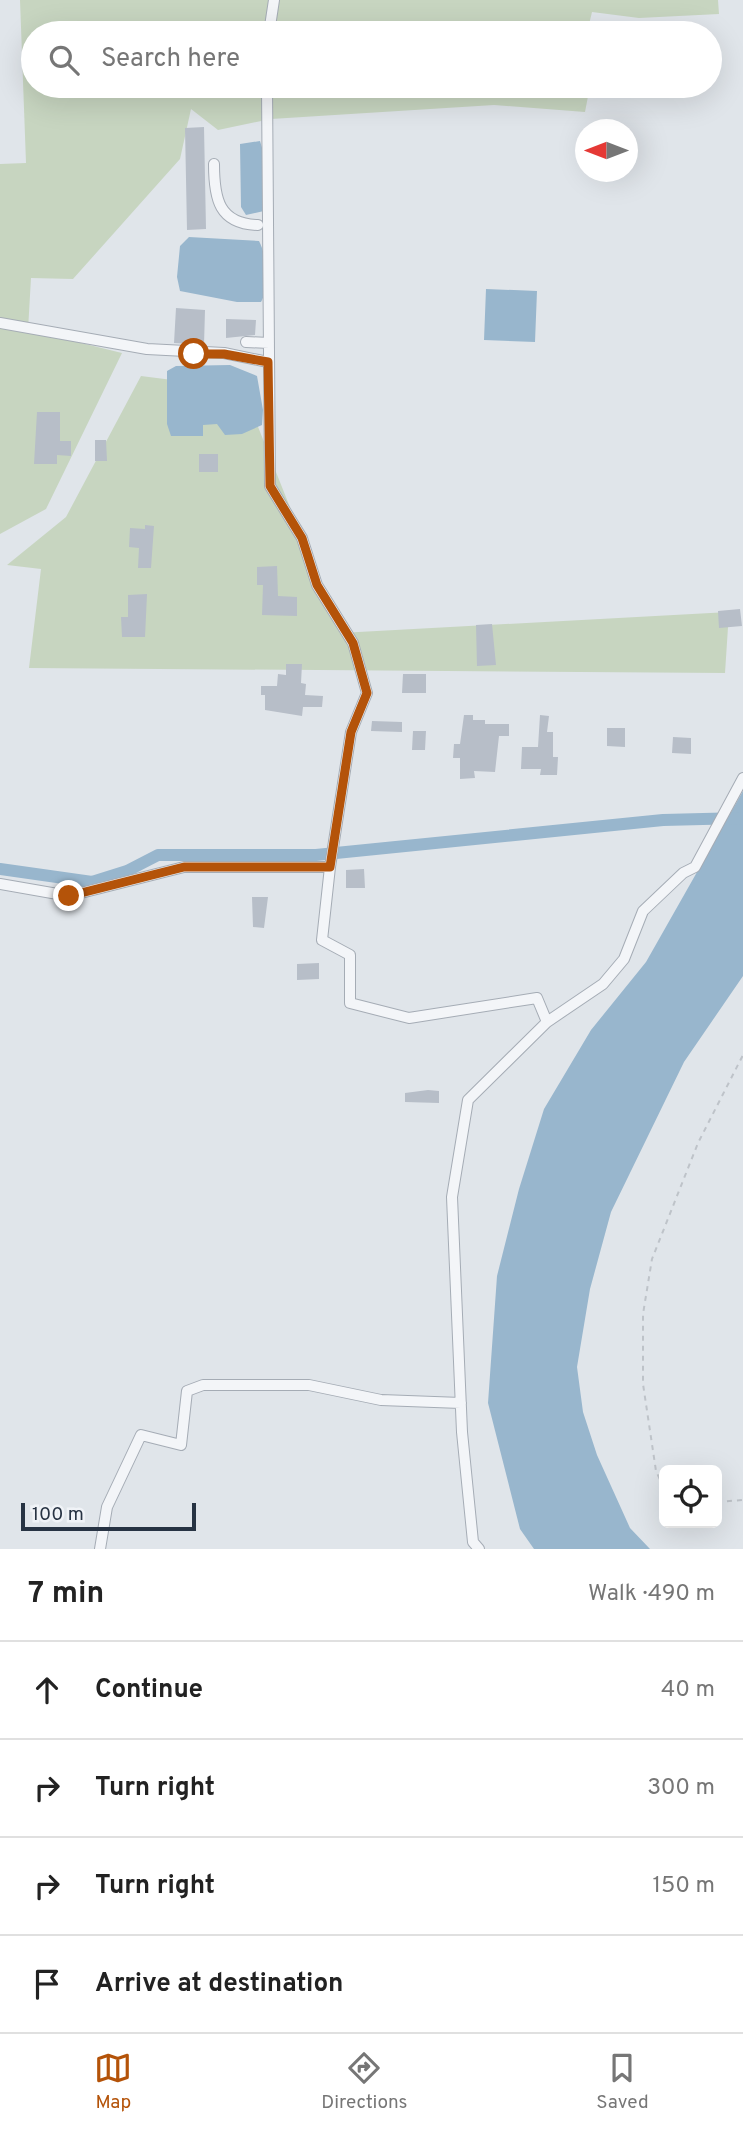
<!DOCTYPE html>
<meta charset="utf-8">
<style>
body{margin:0;font-family:Overpass,sans-serif;background:#f2f2f2;color:#222}
.controls{position:absolute;right:21px;bottom:21px;display:grid;overflow:hidden;border-radius:10px;box-shadow:0 7px 28px #0002}
.controls button{width:63px;height:63px;display:grid;place-items:center;padding:0;border:0;border-bottom:2px solid #e0e0e0;background:#fff;color:#222;font:35px sans-serif}
.compass{position:absolute;left:575px;top:119px;width:63px;height:63px;border-radius:50%;background:#fff;box-shadow:0 7px 28px #0002;rotate:270deg}
.scale{position:absolute;left:21px;bottom:18px;width:175px;box-sizing:border-box;padding-left:7px;border:4px solid #273343;border-top:0;font-size:19px;line-height:24px;white-space:nowrap;color:#273343;-webkit-text-stroke:5px #f0f3f7;paint-order:stroke}
.stop{position:absolute;width:21px;height:21px;margin:-16px;border:5px solid #b45309;border-radius:50%;background:#fff}
.stop.end{background:#b45309;border-color:#fff;box-shadow:0 2px 7px #0008}
.list{margin:0;padding:0;list-style:none}
h2{display:flex;justify-content:space-between;align-items:center;height:91px;margin:0;padding:0 28px;font-size:30px}
h2 small{font-size:23px;font-weight:400;color:#767676}
.list li{display:grid;grid-template-columns:46px 1fr auto;gap:21px;align-items:center;box-sizing:border-box;height:98px;padding:0 28px;border-top:2px solid #e0e0e0}
.list b{display:block;font-size:26px;white-space:nowrap}
.list em{font-size:23px;font-style:normal;color:#767676}
.icon{flex:none;width:38px;height:38px;fill:none;stroke:currentColor;stroke-width:2;stroke-linecap:round;stroke-linejoin:round}
.map{position:relative;flex:none;width:743px;height:1549px;overflow:hidden}
.search{position:absolute;background:#fff;box-shadow:0 7px 28px #0002;left:21px;right:21px;top:21px;height:77px;display:flex;align-items:center;gap:18px;box-sizing:border-box;padding:0 24px;border-radius:38px;color:#767676;font-size:26px}
.sheet{height:483px;background:#fff}
nav{display:flex;justify-content:space-around;align-items:center;box-sizing:border-box;height:98px;border-top:2px solid #e0e0e0;background:#fff;font-size:19px;color:#767676}
nav a{display:grid;justify-items:center;gap:4px}
nav .on{color:#b45309}
.map>svg:first-child{display:block}
.green{fill:#c7d5c0}
.water{fill:#98b6cd}
.lines{fill:none;stroke-linecap:round;stroke-linejoin:round}
.canal{stroke:#98b6cd;stroke-width:12}
.building{fill:#b7bec8}
.minor-casing{stroke:#a5acb5;stroke-width:12}
.path{stroke:#bec3c9;stroke-width:2;stroke-dasharray:5 5;stroke-linecap:butt}
.minor{stroke:#f3f5f8;stroke-width:10}
.route{stroke:#b45309;stroke-width:9}
</style>
<div class="map">
<svg width="743" height="1549" viewBox="0 0 743 1549">
<rect width="100%" height="100%" fill="#e0e5ea"/>
<path class="green" d="M20,0H718L719,14L639,18L592,12L587,33H33V86H590L585,112L494,105L271,119L218,130L191,109L180,159L73,279L31,278L28,330L122,353L46,509L0,534V164L26,163Z
M141,376L243,389L340,633L729,612L725,673L29,668L41,569L7,565L66,517Z"/>
<path class="water" d="M260,141L263,151L264,211L246,215L241,207L240,144Z
M189,237L259,241C267,256 270,288 261,302H237L180,291L177,277L180,246Z
M486,289L537,291L535,342L484,340Z
M230,365L257,376L263,410L262,425L242,434L225,435L217,424L203,425V436H171L167,424V371L176,366Z
M743,791V976L684,1062L611,1212L590,1289L577,1367L583,1412L597,1455L630,1528L650,1549H534L520,1529L488,1403L497,1276L519,1189L544,1109L591,1030L646,962Z"/>
<g class="lines">
<path class="canal" d="M0,869L92,882L127,871L158,855H316L663,820L743,818"/>
</g>
<path class="building" d="M204,127L206,229L187,230L185,128Z
M176,308L205,310L204,345L174,343Z
M226,319L256,320L255,335L226,338Z
M37,412H60V441H71V456L57,455V464H34Z
M95,440H106L107,461H95Z
M199,454H218V472H199Z
M145,525L154,526L151,568H138L139,548L129,547L130,528L145,529Z
M277,566L278,596L297,597V616L262,615L263,585H257V567Z
M147,594L145,637H122L121,617H128V595Z
M740,609L742,626L719,628L718,611Z
M492,624L496,665L477,666L476,625Z
M286,664H302L301,683L306,684L305,695L323,696L322,707H303L302,716L265,710V695H261V686H277L278,674L286,675Z
M403,674H426V693H402Z
M464,715H473V720H485V724H509V736H499L495,772L474,771L475,778L460,779V758H453L454,744H460Z
M540,715L549,716L547,732H553V757H558L557,775H540L541,769H521L522,747H538Z
M372,721L402,722V732L371,731Z
M607,728H625V747L607,746Z
M413,731H426L425,750H412Z
M673,737L691,738V754L672,753Z
M364,869L365,888H346V870Z
M252,897H268L264,928L253,927Z
M319,963V979L297,980V964Z
M428,1090L439,1091V1103L405,1102V1093Z"/>
<g class="lines">
<g class="minor-casing">
<path id="minor" d="M269,33L274,0
M267,86L270,486L302,538L317,585L353,643L367,693L351,732L330,867
M214,164C214,199 219,224 258,225
M0,323L147,349L224,353L268,362
M246,342L269,343
M0,884L69,896L184,867H330L322,940L350,955V1003L409,1018L537,998L547,1022
M100,1549L107,1507L141,1435L181,1445L187,1391L203,1385H309L381,1400L461,1403
M479,1549L473,1542L462,1432L452,1197L468,1100L547,1022L603,984L624,959L643,911L683,873L695,867L743,778"/>
</g>
<path class="path" d="M664,1488L656,1471L643,1384V1314L652,1259L698,1143L743,1055
M717,1502L743,1500"/>
<use href="#minor" class="minor"/>
</g>
<g class="lines">
<path class="route" d="M69,896L184,867H330L351,732L367,693L353,643L317,585L302,538L270,486L268,362L224,354H194"/>
</g>
</svg>
<div class="controls">
<button><svg class="icon" aria-label="locate" viewBox="0 0 24 24"><circle cx="12" cy="12" r="6"/><path d="M12 2v4M12 18v4M2 12h4M18 12h4"/></svg></button>
</div>
<svg class="compass" viewBox="-18 -18 36 36"><path d="M0-13l5 13h-10z" fill="#e53935"/><path d="M0 13l5-13h-10z" fill="#767676"/></svg>
<div class="scale">100 m</div>
<div class="stop" style="left:194px;top:354px"></div>
<div class="stop end" style="left:69px;top:896px"></div>
<div class="search"><svg class="icon" aria-label="search" viewBox="0 0 24 24"><circle cx="10" cy="10" r="6"/><path d="M15 15l6 6"/></svg>Search here</div>
</div>
<section class="sheet">
<h2>7 min<small>Walk · 490 m</small></h2>
<ul class="list">
<li><svg class="icon" aria-label="ahead" viewBox="0 0 24 24"><path d="M12 20V5M6 11l6-6 6 6"/></svg><div><b>Continue</b></div><em>40 m</em></li>
<li><svg class="icon" aria-label="right" viewBox="0 0 24 24"><path d="M7 20v-9h11M14 6l5 5-5 5"/></svg><div><b>Turn right</b></div><em>300 m</em></li>
<li><svg class="icon" aria-label="right" viewBox="0 0 24 24"><path d="M7 20v-9h11M14 6l5 5-5 5"/></svg><div><b>Turn right</b></div><em>150 m</em></li>
<li><svg class="icon" aria-label="arrive" viewBox="0 0 24 24"><path d="M6 21V4h12l-3 4 3 4H6"/></svg><div><b>Arrive at destination</b></div></li>
</ul>
</section>
<nav>
<a class="on"><svg class="icon" aria-label="map" viewBox="0 0 24 24"><path d="M3 6l6-2 6 2 6-2v14l-6 2-6-2-6 2zM9 4v14M15 6v14"/></svg>Map</a>
<a><svg class="icon" aria-label="directions" viewBox="0 0 24 24"><path d="M12 3l9 9-9 9-9-9zM9 14v-3h6M13 9l2 2-2 2"/></svg>Directions</a>
<a><svg class="icon" aria-label="saved" viewBox="0 0 24 24"><path d="M7 4h10v16l-5-4-5 4z"/></svg>Saved</a>
</nav>
